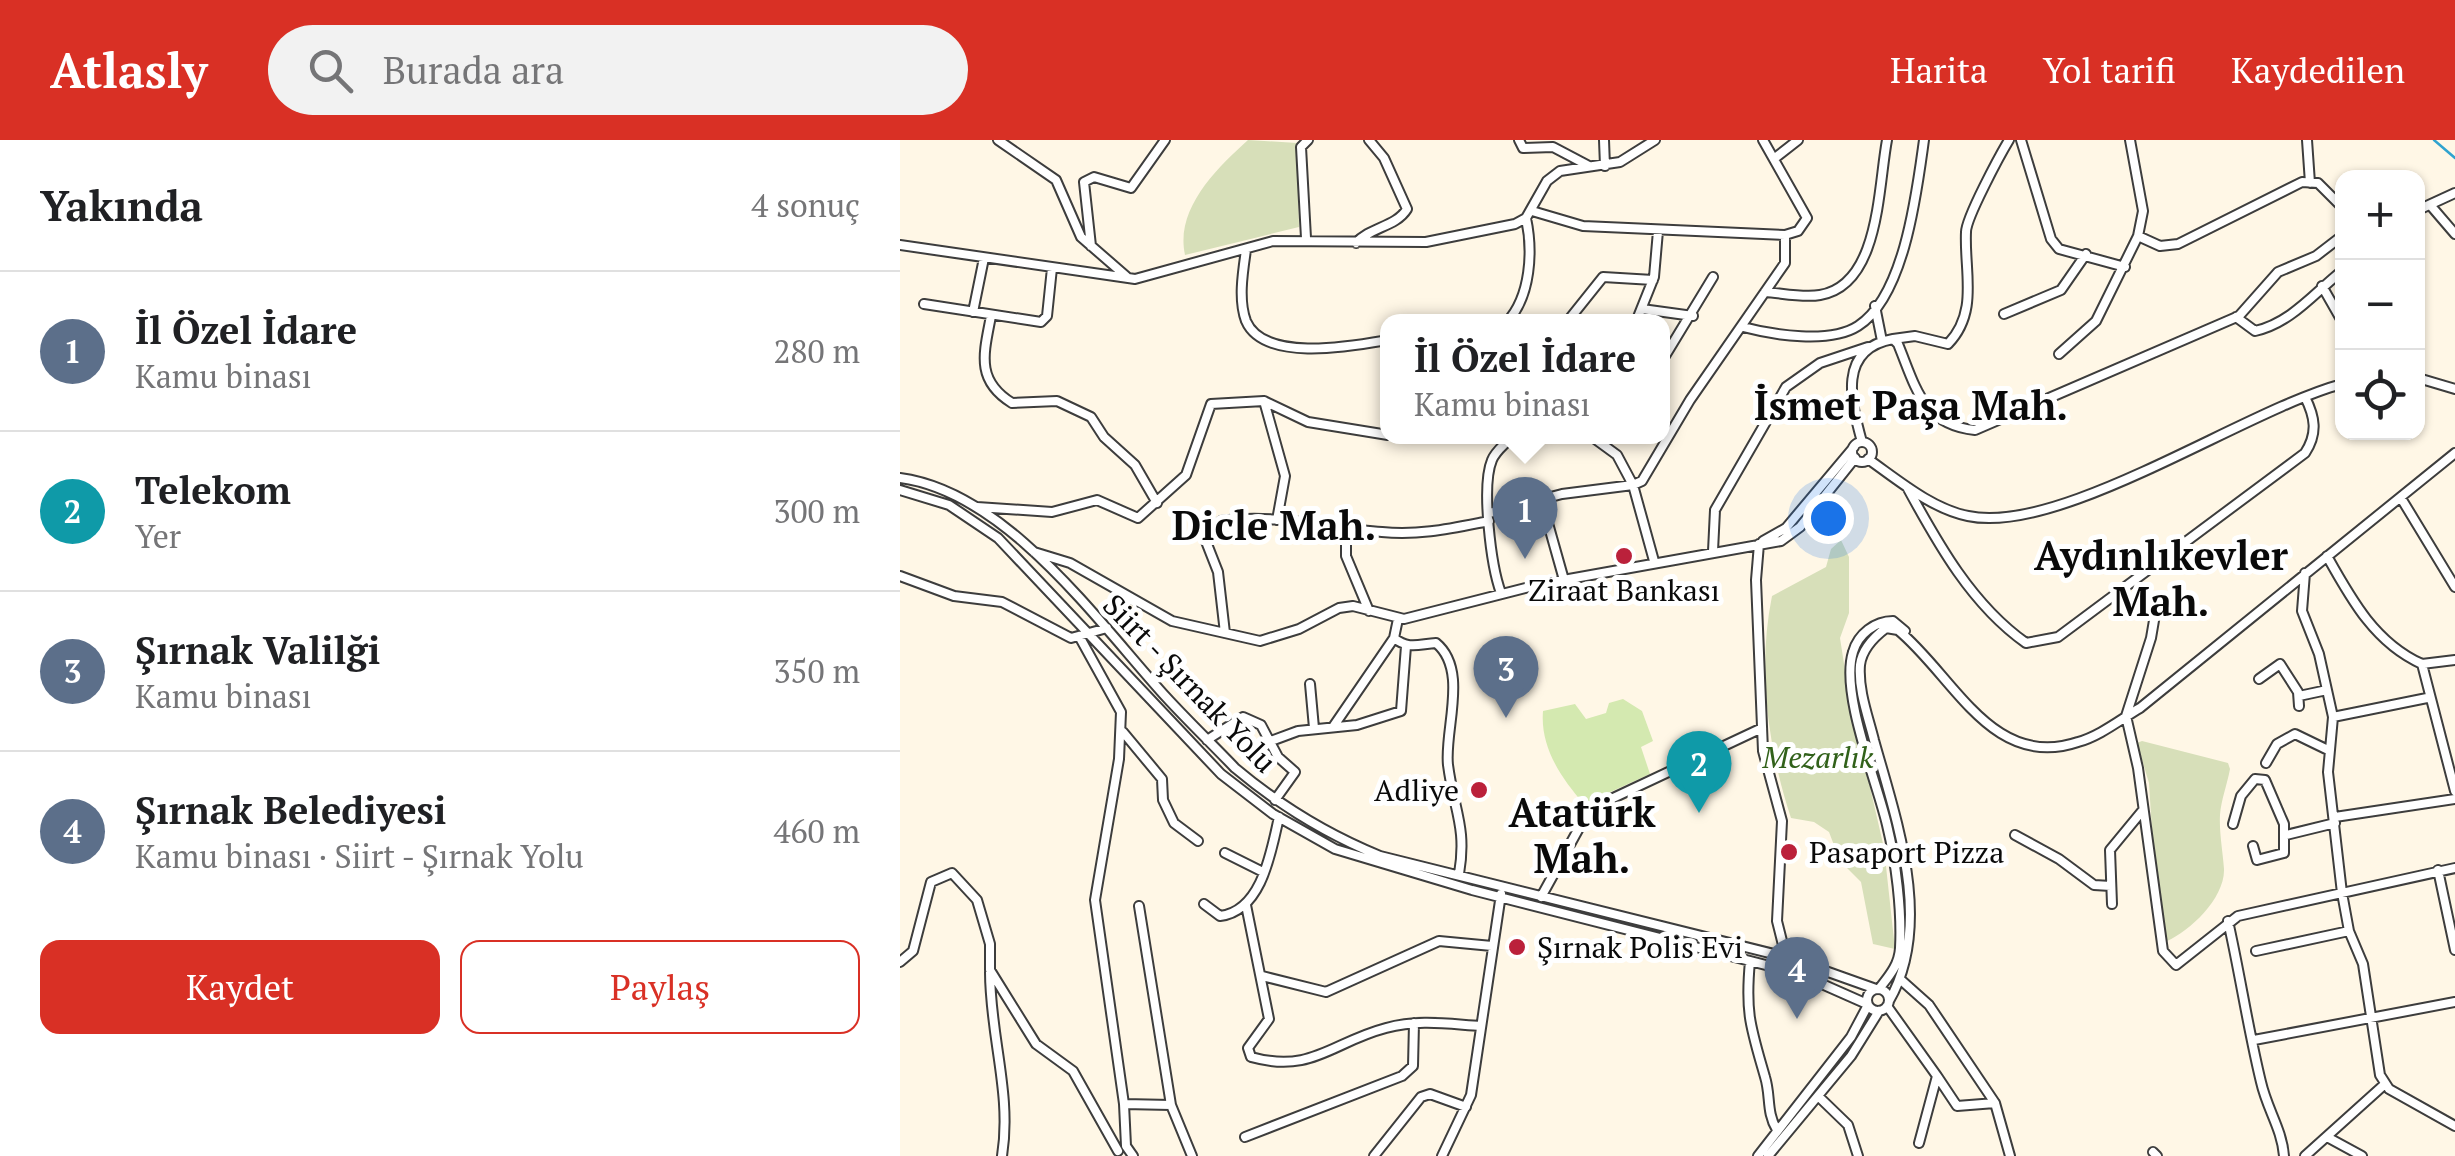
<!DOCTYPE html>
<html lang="tr">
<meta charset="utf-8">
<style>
body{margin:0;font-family:"PT Serif",serif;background:#f2f2f2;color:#202124}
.controls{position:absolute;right:30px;top:30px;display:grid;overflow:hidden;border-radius:20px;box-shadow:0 2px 8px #0004}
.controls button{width:90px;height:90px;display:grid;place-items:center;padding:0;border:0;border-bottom:2px solid #e0e0e0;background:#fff;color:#202124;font:50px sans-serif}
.you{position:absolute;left:928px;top:378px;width:35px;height:35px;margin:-25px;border:8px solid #fff;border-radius:50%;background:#1a73e8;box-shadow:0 0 0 15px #1a73e833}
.badge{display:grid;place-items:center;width:65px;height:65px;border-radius:50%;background:#d93025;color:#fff;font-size:32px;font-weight:700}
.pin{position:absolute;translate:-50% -82px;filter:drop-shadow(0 2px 5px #0008)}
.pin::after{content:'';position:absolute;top:52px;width:35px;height:30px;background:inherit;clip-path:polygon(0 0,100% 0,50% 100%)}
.popup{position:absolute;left:480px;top:174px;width:290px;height:130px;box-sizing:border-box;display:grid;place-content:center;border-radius:20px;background:#fff;filter:drop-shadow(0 2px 8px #0005);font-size:32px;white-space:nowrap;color:#757577}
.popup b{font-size:38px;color:#202124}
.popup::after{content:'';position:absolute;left:50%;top:100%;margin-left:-20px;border:20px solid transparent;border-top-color:#fff}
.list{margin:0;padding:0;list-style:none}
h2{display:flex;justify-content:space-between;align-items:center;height:130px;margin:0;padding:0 40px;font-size:42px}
h2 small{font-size:32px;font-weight:400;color:#757577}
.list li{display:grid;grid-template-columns:65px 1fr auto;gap:30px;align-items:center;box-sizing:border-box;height:160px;padding:0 40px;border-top:2px solid #e0e0e0}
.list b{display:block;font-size:38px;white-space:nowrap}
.list p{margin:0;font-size:32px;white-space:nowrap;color:#757577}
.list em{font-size:32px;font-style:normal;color:#757577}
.actions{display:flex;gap:20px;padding:30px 40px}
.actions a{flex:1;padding:22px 0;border:2px solid #d93025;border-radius:20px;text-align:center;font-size:35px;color:#d93025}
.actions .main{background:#d93025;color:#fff}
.icon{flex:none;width:55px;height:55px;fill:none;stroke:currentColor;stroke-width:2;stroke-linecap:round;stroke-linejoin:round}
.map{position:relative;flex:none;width:1555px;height:1016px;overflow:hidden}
header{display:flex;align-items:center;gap:60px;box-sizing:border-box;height:140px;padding:0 50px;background:#d93025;color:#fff}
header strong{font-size:48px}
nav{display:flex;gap:55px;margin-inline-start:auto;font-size:35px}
.search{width:700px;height:90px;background:#f2f2f2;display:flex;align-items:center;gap:25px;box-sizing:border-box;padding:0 35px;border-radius:55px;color:#757577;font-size:38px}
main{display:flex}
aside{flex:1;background:#fff}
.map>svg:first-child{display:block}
.green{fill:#d4e9b0}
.cemetery{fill:#d7dfb9}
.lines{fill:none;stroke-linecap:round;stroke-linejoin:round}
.stream{stroke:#30a3cf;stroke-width:2.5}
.minor-casing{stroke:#3d3d3d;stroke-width:12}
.minor{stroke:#fff;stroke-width:8}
.poi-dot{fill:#bb213b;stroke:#fff;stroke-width:4}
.labels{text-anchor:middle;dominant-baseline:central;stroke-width:10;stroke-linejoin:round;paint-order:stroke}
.poi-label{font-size:30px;fill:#0a0a0a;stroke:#fff;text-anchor:start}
.street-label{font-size:30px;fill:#0a0a0a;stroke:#fff}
.park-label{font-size:30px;font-style:italic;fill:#31611a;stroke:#fff}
.district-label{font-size:40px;font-weight:bold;fill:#0a0a0a;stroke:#fff}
</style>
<header>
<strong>Atlasly</strong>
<div class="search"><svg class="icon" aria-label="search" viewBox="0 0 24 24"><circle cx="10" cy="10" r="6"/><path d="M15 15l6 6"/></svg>Burada ara</div>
<nav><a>Harita</a><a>Yol tarifi</a><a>Kaydedilen</a></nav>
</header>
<main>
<aside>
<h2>Yakında<small>4 sonuç</small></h2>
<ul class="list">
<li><span class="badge" style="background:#5c6f8a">1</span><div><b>İl Özel İdare</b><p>Kamu binası</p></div><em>280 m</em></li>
<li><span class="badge" style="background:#0f9aa8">2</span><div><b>Telekom</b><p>Yer</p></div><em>300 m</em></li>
<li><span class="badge" style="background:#5c6f8a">3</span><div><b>Şırnak Valilği</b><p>Kamu binası</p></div><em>350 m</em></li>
<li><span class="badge" style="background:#5c6f8a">4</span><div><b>Şırnak Belediyesi</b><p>Kamu binası · Siirt - Şırnak Yolu</p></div><em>460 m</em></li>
</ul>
<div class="actions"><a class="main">Kaydet</a><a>Paylaş</a></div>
</aside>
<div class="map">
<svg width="1555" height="1016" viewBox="0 0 1555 1016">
<rect width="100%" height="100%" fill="#fff7e6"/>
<path class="green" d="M723,559L742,571L753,601L741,607L750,634L684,664C661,638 640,607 643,571L675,564L686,579L706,573L709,563Z"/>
<path class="cemetery" d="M348,0L397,3L399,87L285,115C275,69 316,29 348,0Z
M941,400L949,417V473L940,498L949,556L984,708L995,809L973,804L961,742L940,721L929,692L914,682L891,678C868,608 857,530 872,456L926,427L931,409Z
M1242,601L1328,623L1330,629C1327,645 1321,660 1320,675C1319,692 1323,713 1324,729C1325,758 1290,791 1267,801L1255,740L1249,643L1237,603Z"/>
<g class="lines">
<path class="stream" d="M1534,0L1555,18"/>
<g class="minor-casing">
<path id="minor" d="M98,0L156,40L181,97L227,137
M619,0L623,8L653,7L689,26
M704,0L705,26
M1121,0L1151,99L1159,109L1225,127
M1407,0L1410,43
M875,18L898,0
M1531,66L1555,94
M1518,70L1555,53
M632,71L683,86L885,95L898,91L907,78L863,0
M1238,96L1260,106L1278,104L1402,42L1418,43L1442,67
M406,98L401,7L408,0
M456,103C470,87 496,87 507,69L484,18L469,0
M0,105L235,139L373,101L526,102L615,84L626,78L647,41L660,31L720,22L755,0
M191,106L184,42L194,37L231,48L265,0
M346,110C343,131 338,160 346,181C364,223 453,206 488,200
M1422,146L1442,181
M865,152C881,153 903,158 920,155C980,145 978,47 987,0
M24,164L141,182L147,176L152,128
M975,166L982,201
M742,169L793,176
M73,172L84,118
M1104,174L1161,150L1186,114
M91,176C84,213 75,240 112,263L157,261L191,277L204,297L235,325L257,363
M1336,177L1355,191C1391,183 1414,153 1442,131
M607,182C631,156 633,111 626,78
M667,182L703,137L753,140
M736,182L754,137L758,91
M843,187C873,195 930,204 958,186C1005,156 1017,50 1024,0
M993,199L1015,196L1048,204C1079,172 1064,131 1066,92C1066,78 1100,15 1109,0
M1159,214L1196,181L1238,96L1243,71L1230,0
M762,221L813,137
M1518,238L1555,249
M364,261L385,336L377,380
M691,296L717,315L733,345L742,341L790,260L885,123V95
M962,302C951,262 937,209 993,199L998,204C1016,248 1023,285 1075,290L1339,176L1378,132L1416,116L1442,96
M952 312a10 10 0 1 1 20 0a10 10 0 1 1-20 0Z
M968,319C998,340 1032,369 1068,376C1160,396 1345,270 1442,244
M0,338C107,352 198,482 266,557C288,581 312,604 335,628C379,665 426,694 480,716L886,817L976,849
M1007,347C1038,404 1072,465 1126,503L1158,497L1405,313C1418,293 1415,277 1405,257
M0,350L49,365L98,398L321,634L373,674L435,709L572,750L897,833L967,864
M1501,358L1555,447
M642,362L664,440
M77,367L152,372L197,360L238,378L286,335L311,264L364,261L408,282L488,295
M590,373L662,354L733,345L754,421
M446,387V416L469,471
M863,401L886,388L954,307
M859,404L856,440L863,611L882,681L877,781L886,817L881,829
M813,411L815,370L886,247L920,223L968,207
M134,412L170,423L272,481L360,501L399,489L439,468L453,466L504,479L641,444L881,401L900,387L955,318
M1427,416C1451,459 1475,503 1522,524
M1405,433L1402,471L1419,514L1433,577L1428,632L1442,753L1449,791L1463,824L1480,935L1489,949L1555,986
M0,436L54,456L102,462L171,498L207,488
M601,453C591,426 581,346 592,320C596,310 605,305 612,296
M1258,457L1251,498L1226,576L1238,628L1263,811L1276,825L1338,776L1555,728
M498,479L494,498C509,510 519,504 536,503C569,530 544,590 548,625C554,671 567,687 559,734
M325,493L318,432L305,399L321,381C374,373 429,388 482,392C519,396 553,388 589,381
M179,496L221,572L219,619L195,760L224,964L226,1006L233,1016
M1555,520L1522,524L1555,651
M1359,539L1380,524L1398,552L1399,566
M410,544L414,588
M1399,556L1427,550
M1433,577L1527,558
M433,587L494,498
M223,592L262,639L263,660L274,683L298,701
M307,600L343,577L361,585L378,617L395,632L375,660
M371,601L398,591L457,585L501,571L506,506
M1366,623L1377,604L1395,594L1428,610
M1435,677L1555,659
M1333,684L1341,656L1355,639L1365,640L1384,684V713L1357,720L1353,706
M1115,695L1159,719L1194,745L1211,746
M1386,695L1435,683
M325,713L363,732
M1538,730L1555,810
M641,757L684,679L711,659L862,588
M304,764L320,776C362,771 371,712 379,677
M1212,764L1210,710L1243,670
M346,765L369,879L348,908L351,917C412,934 432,902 486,888C519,879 548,884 581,886
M1328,781C1340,834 1348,889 1361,942C1367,969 1382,989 1384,1016
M1356,811L1449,791
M850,821C845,874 851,888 865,937C871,956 866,972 877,990
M0,822L13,811L31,742L52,733L77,760L90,804V830L136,904L173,931L218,1011
M90,832C90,896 112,954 102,1016
M362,836L426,852L539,801L592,806
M1001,840L1029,865L1095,963
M967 860a11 11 0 1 1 22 0a11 11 0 1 1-22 0Z
M979,849C989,836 999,825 1000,808C1002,770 996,722 987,685C977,642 940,553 953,512C958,494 975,481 993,481L1005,491
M989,861C1034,784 996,679 974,600C968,576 958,550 960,525C962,509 974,497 986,488L998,490C1054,536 1092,631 1178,602C1200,596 1221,579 1240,568L1555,313
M987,866L1037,936L1019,1003
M1354,900L1555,862
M1037,936L1057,966L1095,963L1110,1016
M918,956L948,985L958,1016
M224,964L271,965L239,766
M271,965L292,1016
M345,997L502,936L513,926L514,883
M1427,997L1462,1016
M1253,1012L1257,1016
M474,1016L521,957L530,954L566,967
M542,1016L571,955L601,754
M858,1016L951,897L968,865
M868,1016L951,916L979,871
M1405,1016L1485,944"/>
</g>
<use href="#minor" class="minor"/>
</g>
<g class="poi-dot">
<circle cx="724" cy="416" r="10"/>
<circle cx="579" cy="650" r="10"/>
<circle cx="889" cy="712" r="10"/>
<circle cx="617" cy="807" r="10"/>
</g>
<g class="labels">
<g class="poi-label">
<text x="724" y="450" text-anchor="middle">Ziraat Bankası</text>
<text x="559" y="650" text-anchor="end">Adliye</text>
<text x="909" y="712">Pasaport Pizza</text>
<text x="637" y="807">Şırnak Polis Evi</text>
</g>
<g class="street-label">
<text transform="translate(290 543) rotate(46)">Siirt - Şırnak Yolu</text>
</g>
<g class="park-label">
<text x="918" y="617">Mezarlık</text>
</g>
<g class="district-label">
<text x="1011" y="264">İsmet Paşa Mah.</text>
<text x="374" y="384">Dicle Mah.</text>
<text x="1261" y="414">Aydınlıkevler<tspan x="1261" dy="46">Mah.</tspan></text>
<text x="682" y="671">Atatürk<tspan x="682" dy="46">Mah.</tspan></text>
</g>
</g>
</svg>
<div class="controls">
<button>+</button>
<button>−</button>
<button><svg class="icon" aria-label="locate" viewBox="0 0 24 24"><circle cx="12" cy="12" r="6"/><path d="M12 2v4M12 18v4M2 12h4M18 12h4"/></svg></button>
</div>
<div class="you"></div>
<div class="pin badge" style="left:625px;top:419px;background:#5c6f8a">1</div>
<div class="popup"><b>İl Özel İdare</b>Kamu binası</div>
<div class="pin badge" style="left:799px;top:673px;background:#0f9aa8">2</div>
<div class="pin badge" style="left:606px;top:578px;background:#5c6f8a">3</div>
<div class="pin badge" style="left:897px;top:879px;background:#5c6f8a">4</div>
</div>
</main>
